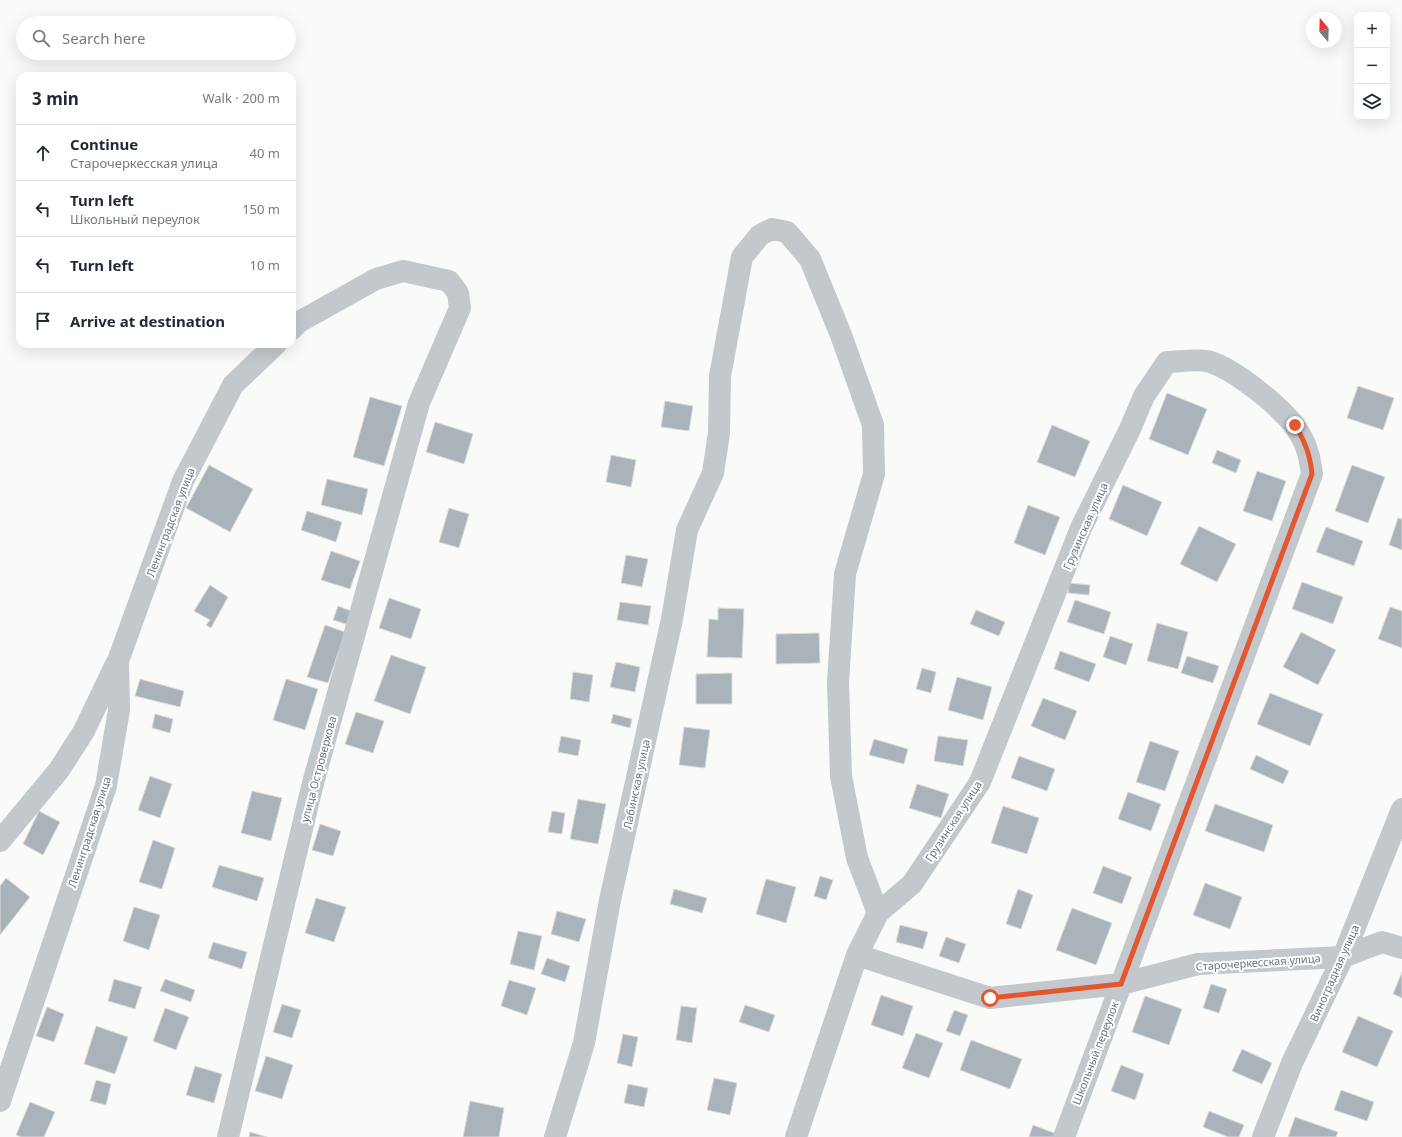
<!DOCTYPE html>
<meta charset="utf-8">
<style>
body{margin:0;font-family:"Noto Sans",sans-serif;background:#f6f6f7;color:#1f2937}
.controls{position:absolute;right:12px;top:12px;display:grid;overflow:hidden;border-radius:8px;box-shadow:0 4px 16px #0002}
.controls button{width:36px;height:36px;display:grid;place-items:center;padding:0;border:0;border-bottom:1px solid #e0e1e3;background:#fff;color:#1f2937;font:20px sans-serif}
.compass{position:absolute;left:1306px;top:12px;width:36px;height:36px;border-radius:50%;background:#fff;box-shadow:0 4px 16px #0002;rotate:341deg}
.stop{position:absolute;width:12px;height:12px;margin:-9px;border:3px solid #e4572e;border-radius:50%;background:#fff}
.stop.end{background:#e4572e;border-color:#fff;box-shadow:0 1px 4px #0008}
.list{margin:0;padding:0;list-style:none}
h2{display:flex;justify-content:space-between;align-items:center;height:52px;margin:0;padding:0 16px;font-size:17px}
h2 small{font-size:13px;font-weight:400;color:#747a83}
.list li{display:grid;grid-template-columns:26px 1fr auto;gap:12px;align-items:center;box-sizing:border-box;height:56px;padding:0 16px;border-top:1px solid #e0e1e3}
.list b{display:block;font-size:15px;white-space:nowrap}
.list p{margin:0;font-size:13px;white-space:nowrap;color:#747a83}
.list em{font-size:13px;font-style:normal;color:#747a83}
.icon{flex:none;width:22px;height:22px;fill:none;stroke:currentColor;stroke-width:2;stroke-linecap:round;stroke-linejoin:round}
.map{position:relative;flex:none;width:1402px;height:1137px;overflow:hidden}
.search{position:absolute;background:#fff;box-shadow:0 4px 16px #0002;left:16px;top:16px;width:280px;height:44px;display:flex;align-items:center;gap:10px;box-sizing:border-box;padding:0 14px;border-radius:22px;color:#747a83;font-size:15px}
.panel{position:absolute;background:#fff;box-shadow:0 4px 16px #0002;left:16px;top:72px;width:280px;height:276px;border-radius:12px}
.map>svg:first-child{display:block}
.building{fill:#aab3b9;stroke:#dcdcda}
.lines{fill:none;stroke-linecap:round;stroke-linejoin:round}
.street{stroke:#c3c8cc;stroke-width:22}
.route{stroke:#e4572e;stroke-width:5}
.labels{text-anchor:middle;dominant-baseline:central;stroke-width:4;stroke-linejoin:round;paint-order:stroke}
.street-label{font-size:11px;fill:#657683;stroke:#fff}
</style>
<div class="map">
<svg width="1402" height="1137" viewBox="0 0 1402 1137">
<rect width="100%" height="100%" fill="#fafaf8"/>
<path class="building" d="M1358,386L1394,398L1383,430L1347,418Z
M1167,393L1207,409L1188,455L1149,439Z
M370,397L402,406L384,466L353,457Z
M665,401L693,406L689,431L661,427Z
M435,422L473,434L464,464L426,452Z
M1052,425L1090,441L1075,477L1037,462Z
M1217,450L1241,460L1236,473L1212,463Z
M611,455L636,460L631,487L606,482Z
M209,465L253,489L230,532L186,508Z
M1352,465L1385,477L1368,523L1335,511Z
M1257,471L1286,481L1272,521L1243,511Z
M327,479L368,489L362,515L321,505Z
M1123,485L1162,502L1147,536L1109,519Z
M1028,505L1060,517L1045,555L1014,543Z
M449,508L469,514L459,548L439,542Z
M307,511L342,522L336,542L301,530Z
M1398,518L1402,519V550L1389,545Z
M1199,526L1236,544L1217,582L1180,564Z
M1326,527L1363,541L1354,566L1316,552Z
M331,551L360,561L350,589L321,580Z
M626,555L648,559L642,587L621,583Z
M1302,582L1343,597L1333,624L1292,609Z
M1069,583L1090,585L1089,595L1068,593Z
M210,585L228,597L211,628L206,625L210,620L194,611Z
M389,598L421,609L411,639L379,628Z
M1075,600L1111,612L1104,634L1067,622Z
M620,602L651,606L648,625L617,620Z
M338,606L351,611L346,624L333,620Z
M1390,607L1402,611V648L1378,639Z
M718,608L744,609L742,658L707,657L709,619L718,620Z
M976,610L1005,622L999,636L970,624Z
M1157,623L1188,632L1178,669L1147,661Z
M325,625L345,632L328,683L307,677Z
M1301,632L1336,650L1318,685L1283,667Z
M819,633L820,663L776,664V634Z
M1110,636L1133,644L1126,665L1103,657Z
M1060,651L1096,664L1089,682L1054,669Z
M391,655L426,667L410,714L374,701Z
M1187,656L1219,666L1213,683L1181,673Z
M616,662L640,667L635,692L610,687Z
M922,668L936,672L931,693L916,689Z
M573,672L593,675L589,702L570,699Z
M732,673V704H696V674Z
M957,677L992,687L983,720L948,710Z
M140,679L184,691L180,707L135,696Z
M286,679L318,689L305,730L273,720Z
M1270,693L1323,714L1310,746L1257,724Z
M1043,698L1077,711L1065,740L1031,726Z
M356,712L384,721L373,753L345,744Z
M155,714L173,719L170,733L152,728Z
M613,714L632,719L630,728L611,723Z
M684,727L710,730L705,768L679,765Z
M561,736L581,740L578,756L558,752Z
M938,736L968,740L963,766L934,761Z
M874,739L908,749L904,764L869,755Z
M1150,741L1179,751L1165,791L1136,782Z
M1256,755L1289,771L1283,784L1250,769Z
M1019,756L1055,769L1047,791L1011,778Z
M150,776L172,784L160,818L138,810Z
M917,784L949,794L941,818L909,808Z
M252,791L282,798L271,841L241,833Z
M1128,792L1161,804L1151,831L1118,819Z
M578,799L606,804L598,844L570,839Z
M1215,804L1273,825L1264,852L1205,831Z
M1003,806L1039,818L1027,854L991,843Z
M39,811L60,822L43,855L23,844Z
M552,811L565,813L562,834L548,832Z
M320,824L341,831L333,856L312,850Z
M153,840L175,848L162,889L139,882Z
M219,865L264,878L257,901L212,887Z
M1103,866L1132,877L1122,904L1093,893Z
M820,876L833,880L826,900L814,896Z
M6,878L30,897L0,935V886Z
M766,879L796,887L786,923L756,914Z
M1205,883L1242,897L1230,929L1193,915Z
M674,889L707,898L702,913L670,904Z
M1018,889L1033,895L1021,929L1006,924Z
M316,898L346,907L334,942L305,933Z
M134,907L160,915L149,950L123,941Z
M1072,908L1112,923L1096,965L1056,950Z
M557,911L586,919L579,942L551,934Z
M900,925L928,932L923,949L896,942Z
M518,931L542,936L534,970L510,964Z
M946,937L966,944L959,963L939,956Z
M213,942L247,952L242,969L208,958Z
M547,958L570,966L565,982L541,974Z
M1402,972V998L1393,994Z
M114,979L142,987L135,1009L108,1001Z
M165,979L195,990L191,1002L160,991Z
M509,980L536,988L527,1015L501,1006Z
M1211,984L1227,989L1219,1013L1203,1008Z
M881,995L913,1006L903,1036L871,1025Z
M1145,996L1182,1009L1169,1045L1132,1032Z
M282,1004L301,1010L292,1038L273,1032Z
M745,1005L775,1015L769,1032L739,1022Z
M681,1006L697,1008L692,1043L676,1040Z
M47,1007L64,1014L54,1042L36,1036Z
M165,1008L189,1017L176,1050L153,1041Z
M954,1010L968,1015L960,1036L946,1031Z
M1358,1016L1393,1031L1377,1067L1342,1052Z
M96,1026L128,1037L115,1074L84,1064Z
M916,1033L943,1043L929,1078L902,1068Z
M623,1034L638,1037L632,1067L617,1063Z
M971,1040L1022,1059L1010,1089L960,1070Z
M1242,1049L1272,1063L1262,1084L1232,1071Z
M266,1056L293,1065L282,1099L255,1091Z
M1121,1065L1144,1074L1135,1100L1111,1091Z
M195,1066L222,1074L214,1103L186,1095Z
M714,1078L737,1083L730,1115L707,1110Z
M96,1080L111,1084L106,1105L90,1101Z
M628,1084L648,1088L644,1107L624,1103Z
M1341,1090L1374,1102L1367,1121L1334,1110Z
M470,1101L504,1108L499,1137H463Z
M30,1102L55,1112L44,1137H21L16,1135Z
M1209,1111L1244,1125L1239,1137H1228L1203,1127Z
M1295,1117L1338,1132L1336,1137H1288Z
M1033,1125L1057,1134L1056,1137H1029Z
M250,1132L267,1137H249Z"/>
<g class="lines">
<path class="street" d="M0,841L59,770L84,731L116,664
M857,955L990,998L1121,984L1198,964L1343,957L1382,942L1402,948
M0,1101L106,786L119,710L118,661L183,481L233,385L276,344
M228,1137L313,783L419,403L460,308L458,293L449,281L403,271L376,279L299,322L292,329
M555,1137L584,1043L610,900L672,619L687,530L713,473L719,433L720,376L742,257L760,235L772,229L787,232L810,259L841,335L873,425L874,474L845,574L838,682L841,776L857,858L878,913
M796,1137L857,955L878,913L912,884L980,782L1081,528L1130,429L1144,396L1167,362C1177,362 1197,359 1207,361C1234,368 1288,411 1301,436C1308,448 1310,460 1312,474L1064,1137
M1263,1137L1292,1063L1343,957L1402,809"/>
</g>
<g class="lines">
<path class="route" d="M990,998L1121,984L1312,474C1310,454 1305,442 1295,425"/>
</g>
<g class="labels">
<g class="street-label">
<text transform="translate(170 522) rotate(-69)">Ленинградская улица</text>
<text transform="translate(1085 526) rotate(-66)">Грузинская улица</text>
<text transform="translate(318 769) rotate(-75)">улица Островерхова</text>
<text transform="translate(636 784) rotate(-78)">Лабинская улица</text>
<text transform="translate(953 821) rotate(-57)">Грузинская улица</text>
<text transform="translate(89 832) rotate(-72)">Ленинградская улица</text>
<text transform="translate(1258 962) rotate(-4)">Старочеркесская улица</text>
<text transform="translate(1334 973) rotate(-66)">Виноградная улица</text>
<text transform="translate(1095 1053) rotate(-69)">Школьный переулок</text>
</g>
</g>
</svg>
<div class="controls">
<button>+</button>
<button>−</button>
<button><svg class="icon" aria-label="layers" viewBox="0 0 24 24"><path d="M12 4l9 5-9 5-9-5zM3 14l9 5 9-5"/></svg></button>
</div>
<svg class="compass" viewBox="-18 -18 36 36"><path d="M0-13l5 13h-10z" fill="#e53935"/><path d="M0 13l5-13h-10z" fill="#747a83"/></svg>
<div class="stop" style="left:990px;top:998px"></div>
<div class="stop end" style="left:1295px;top:425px"></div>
<div class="search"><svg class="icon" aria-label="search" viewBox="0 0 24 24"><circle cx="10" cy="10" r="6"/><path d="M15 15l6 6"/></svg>Search here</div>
<section class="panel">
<h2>3 min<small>Walk · 200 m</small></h2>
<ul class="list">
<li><svg class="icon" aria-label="ahead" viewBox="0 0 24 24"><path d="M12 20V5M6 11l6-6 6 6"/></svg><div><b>Continue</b><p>Старочеркесская улица</p></div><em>40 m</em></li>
<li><svg class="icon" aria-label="left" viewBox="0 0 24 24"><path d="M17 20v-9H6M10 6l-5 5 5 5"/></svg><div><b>Turn left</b><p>Школьный переулок</p></div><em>150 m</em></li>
<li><svg class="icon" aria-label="left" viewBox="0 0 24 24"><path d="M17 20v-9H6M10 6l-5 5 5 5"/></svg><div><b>Turn left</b></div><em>10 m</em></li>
<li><svg class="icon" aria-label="arrive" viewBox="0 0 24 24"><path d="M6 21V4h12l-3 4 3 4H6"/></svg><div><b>Arrive at destination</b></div></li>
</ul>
</section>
</div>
